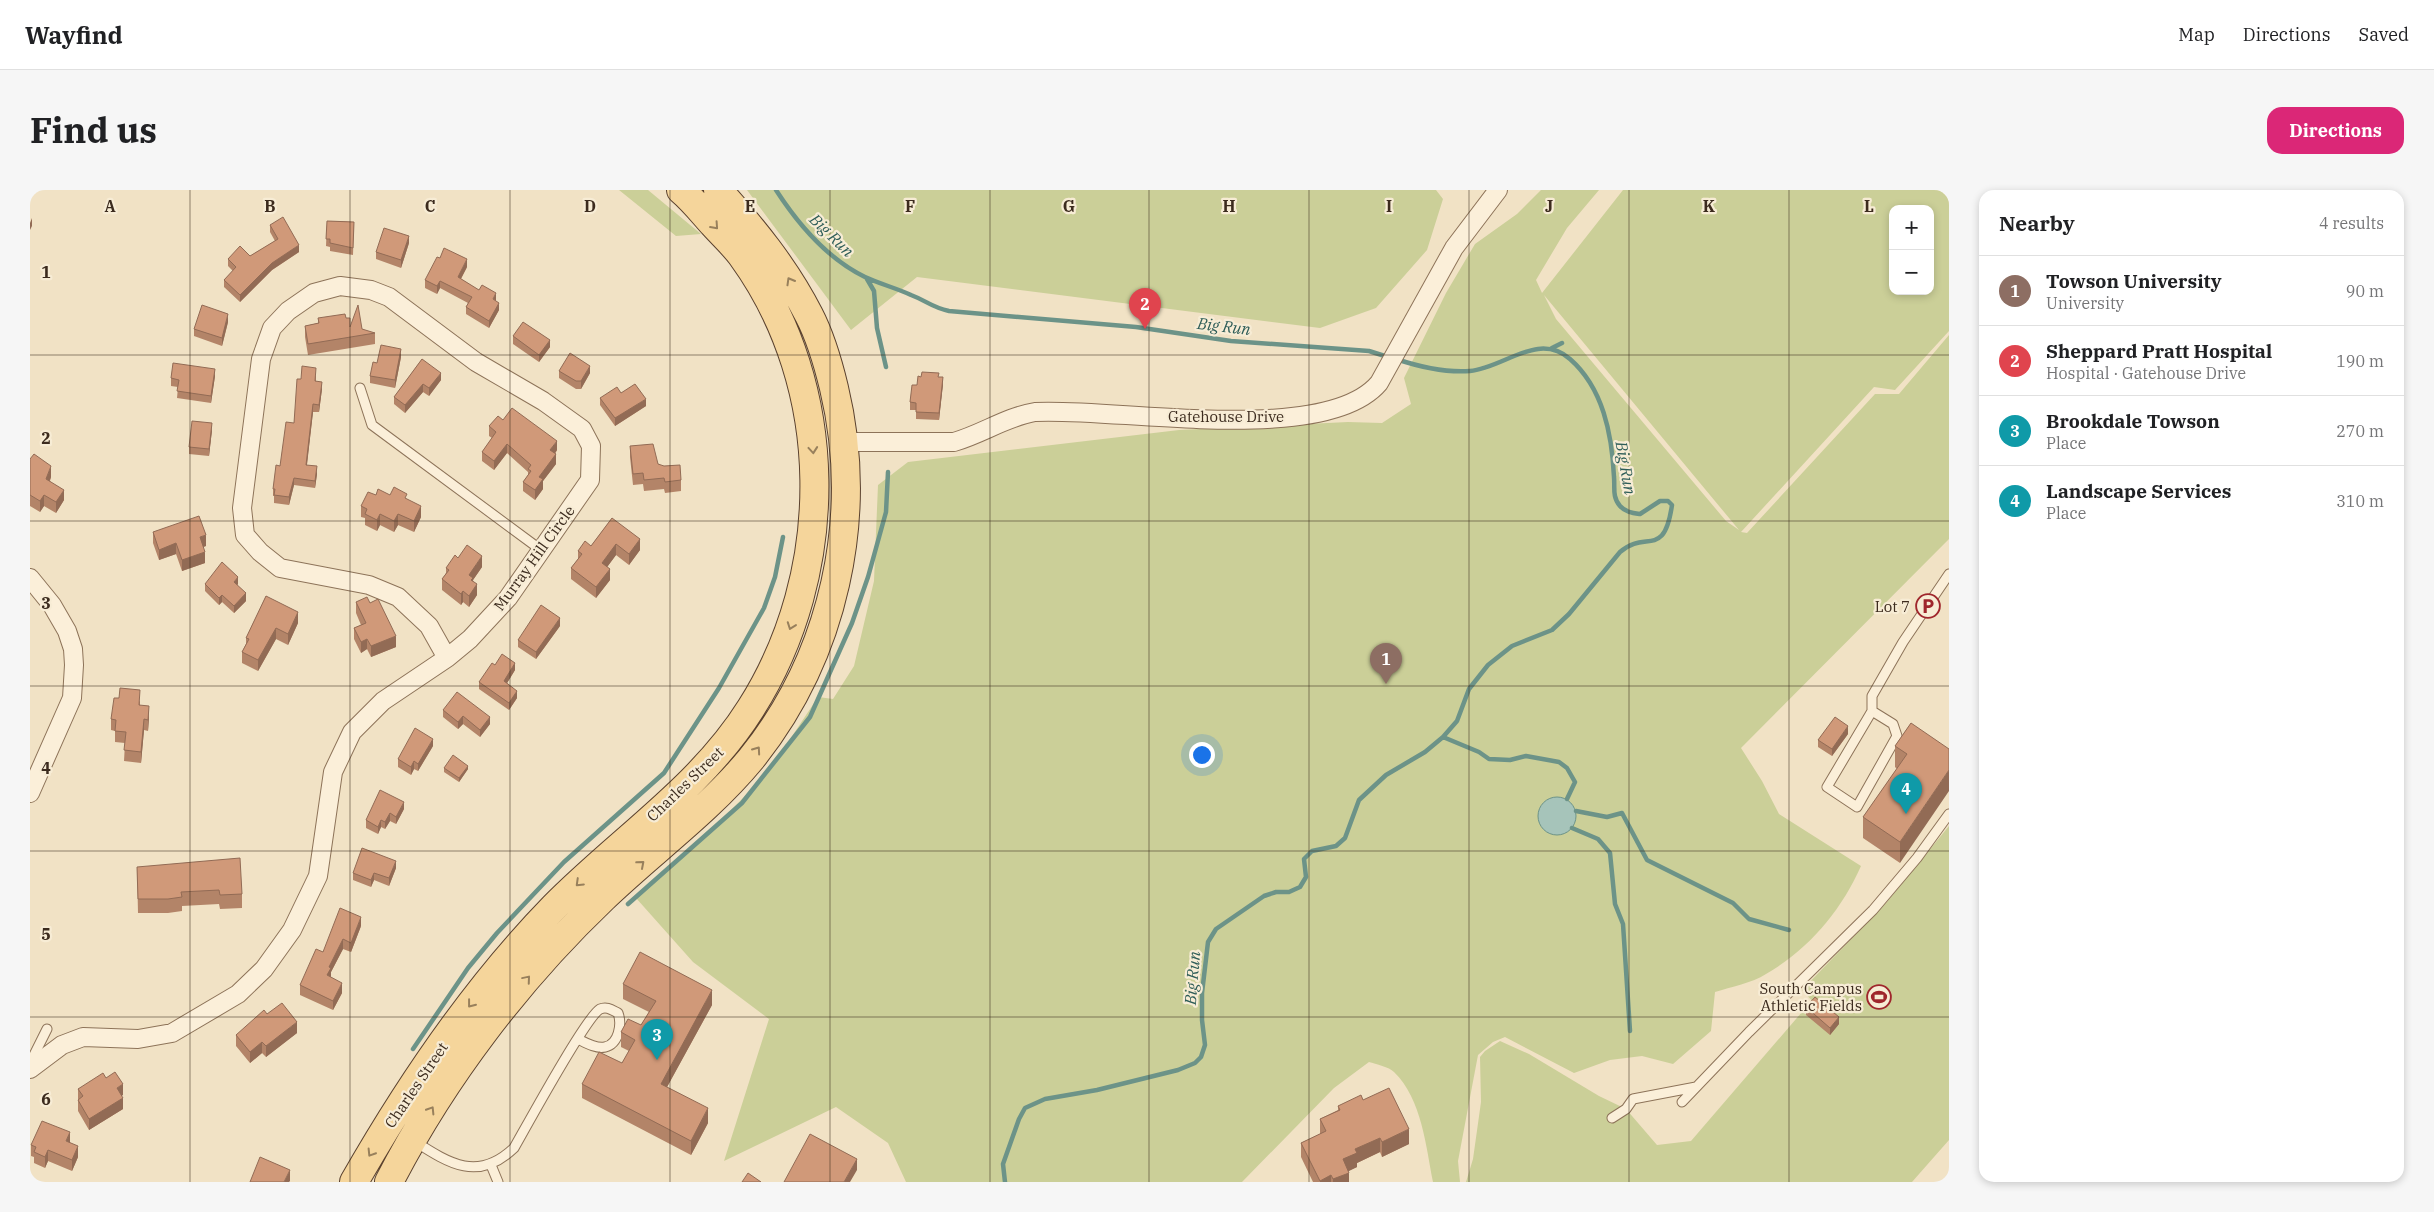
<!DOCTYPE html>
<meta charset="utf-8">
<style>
body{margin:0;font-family:"IBM Plex Serif",serif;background:#f6f6f6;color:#202124}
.controls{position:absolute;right:15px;top:15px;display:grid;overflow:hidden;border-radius:10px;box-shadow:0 2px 8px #0003}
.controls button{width:45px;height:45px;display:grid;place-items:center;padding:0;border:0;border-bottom:1px solid #e0e0e0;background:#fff;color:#202124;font:25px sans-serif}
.you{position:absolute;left:1171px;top:564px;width:18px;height:18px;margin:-12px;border:4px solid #fff;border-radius:50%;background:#1a73e8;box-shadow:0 0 0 8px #1a73e833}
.badge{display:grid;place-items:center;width:32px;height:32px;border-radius:50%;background:#db2777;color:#fff;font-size:16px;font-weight:700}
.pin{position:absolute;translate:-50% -41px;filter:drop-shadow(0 1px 2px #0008)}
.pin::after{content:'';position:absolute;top:26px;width:18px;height:15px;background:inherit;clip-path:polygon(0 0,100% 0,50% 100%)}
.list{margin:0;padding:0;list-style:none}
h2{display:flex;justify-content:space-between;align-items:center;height:65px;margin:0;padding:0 20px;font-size:21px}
h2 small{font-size:16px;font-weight:400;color:#757577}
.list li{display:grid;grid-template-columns:32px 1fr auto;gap:15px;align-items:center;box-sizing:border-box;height:70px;padding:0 20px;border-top:1px solid #e0e0e0}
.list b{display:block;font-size:19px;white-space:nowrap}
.list p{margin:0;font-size:16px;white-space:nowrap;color:#757577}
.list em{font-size:16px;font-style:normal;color:#757577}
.map{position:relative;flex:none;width:1919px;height:992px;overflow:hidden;border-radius:15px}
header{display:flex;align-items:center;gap:30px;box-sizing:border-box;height:70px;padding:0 25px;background:#fff;border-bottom:1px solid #e0e0e0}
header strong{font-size:24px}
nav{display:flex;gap:28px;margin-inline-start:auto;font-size:18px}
.intro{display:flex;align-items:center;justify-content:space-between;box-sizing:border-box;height:120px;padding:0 30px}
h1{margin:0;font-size:35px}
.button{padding:12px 22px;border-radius:15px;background:#db2777;color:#fff;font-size:18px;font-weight:700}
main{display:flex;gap:30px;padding:0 30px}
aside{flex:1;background:#fff;border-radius:15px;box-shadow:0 2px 8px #0003}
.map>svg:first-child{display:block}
.green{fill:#cbcf98;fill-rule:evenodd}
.water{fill:#a6c4ba;stroke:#6c9388}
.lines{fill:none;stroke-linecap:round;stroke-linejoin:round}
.stream{stroke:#6c9388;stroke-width:4.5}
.lane-casing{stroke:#8d7359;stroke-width:11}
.street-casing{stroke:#8d7359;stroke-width:20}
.primary-casing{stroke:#5a412e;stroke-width:30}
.lane{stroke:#fbefd9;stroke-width:9}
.street{stroke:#fbefd9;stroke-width:18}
.primary{stroke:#f5d59b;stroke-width:28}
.wall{fill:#b38468}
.shaded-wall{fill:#926b55}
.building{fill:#d09979;stroke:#926b55}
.oneway{stroke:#98805c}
.grid{fill:none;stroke:#3c2b1e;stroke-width:1;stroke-opacity:0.55}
.labels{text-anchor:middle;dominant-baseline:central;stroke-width:4.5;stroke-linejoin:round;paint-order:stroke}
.street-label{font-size:15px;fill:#3c2b1e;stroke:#f7ecd5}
.poi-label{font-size:15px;fill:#3c2b1e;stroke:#f7ecd5;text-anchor:end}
.water-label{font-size:16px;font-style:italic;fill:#2d5c57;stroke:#f7ecd5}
.grid-label{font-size:16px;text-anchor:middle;font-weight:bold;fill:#3c2b1e;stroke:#f7ecd5;stroke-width:4.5;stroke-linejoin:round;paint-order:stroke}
</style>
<header>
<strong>Wayfind</strong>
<nav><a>Map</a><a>Directions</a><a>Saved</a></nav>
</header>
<div class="intro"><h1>Find us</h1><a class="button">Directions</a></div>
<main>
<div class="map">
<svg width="1919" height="992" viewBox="0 0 1919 992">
<rect width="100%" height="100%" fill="#f1e2c5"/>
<path class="green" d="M589,0H618L671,44L646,46Z
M717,0H1406L1413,9L1397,60L1346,118L1290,138L887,87L821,140Z
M1511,0H1569L1537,38L1506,90L1512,103L1593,0H1919V141L1865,200L1844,197L1711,342L1717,343L1845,204H1869L1919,145V349L1711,558L1732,591L1749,624L1831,676C1811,721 1779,759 1736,784C1722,793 1701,797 1685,802L1681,841L1643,874L1612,866L1580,870L1544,883L1475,847L1463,852L1448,865L1428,971L1430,992H1403C1396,957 1392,909 1364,882C1359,877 1346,874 1339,872L1304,898L1212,992H876L858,953L806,917L694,971L739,829L663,772L606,708L662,659L737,584L788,507L803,509L824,476L844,391L848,295L878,272L1149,240L1318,232L1352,233L1381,214L1374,188L1416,103L1445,54L1487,24ZM1863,19H1900V101H1863ZM1514,105L1709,340L1696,331L1526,129Z
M1919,636V950L1882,992H1436L1443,969L1451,912L1450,867L1455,861L1470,851L1499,864L1569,906L1596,919L1627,955L1661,951L1772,822L1776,824L1785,814L1772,800L1856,713Z"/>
<path class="water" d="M1508 626a19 19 0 1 1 38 0a19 19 0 1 1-38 0Z"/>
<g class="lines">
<path class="stream" d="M746,0C768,34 798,69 835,87C850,94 866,98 881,105C897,111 901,117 919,121L1106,137L1201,151L1339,161L1358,167
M837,89L844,101L847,138L856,177
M1522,158L1532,153
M1413,547L1449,562L1459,569L1480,570L1496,566L1529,572L1537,578L1545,592L1537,609
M1546,621L1577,627L1592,623L1617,670L1703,713L1719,729L1759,740
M1542,638L1568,649L1580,663L1585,714L1593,734L1600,841
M598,714L712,613L780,527L822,433L838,387L856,322L858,282
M383,859L438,778L467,743L534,672L634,583L689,498L734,418L745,387L753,347
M975,992L973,974L989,929L995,918L1015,909L1067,900L1148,880L1165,873L1171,867L1175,855L1172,830V803L1178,752L1186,739L1234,706L1246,702H1259L1270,697L1276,687L1274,669L1282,661L1306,656L1315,648L1329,610L1356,585L1395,562L1413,547L1427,531L1439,499L1458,475L1482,456L1522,440L1539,424L1590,362C1616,339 1634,370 1642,315L1638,311H1630L1610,324C1603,323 1595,322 1590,316C1582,307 1585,297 1584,287C1582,244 1573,198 1540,169C1508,141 1474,178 1440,181C1414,183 1390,177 1366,169"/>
<g class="lane-casing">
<path id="lane" d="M330,198L342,235L511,360
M1842,521L1863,534L1867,546L1827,617L1797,597Z
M1842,521V506L1873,452L1919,384
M0,873L17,839
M1652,912L1719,842L1843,720L1887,668L1919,624
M1582,928L1596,919L1603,909L1666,897
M384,951C420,974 448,992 484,958C496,937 556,827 570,819C577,816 582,820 588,823C592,834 589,854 575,857C566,859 556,853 548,849
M461,975L468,992"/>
</g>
<g class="street-casing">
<path id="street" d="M813,252H924C952,244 976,227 1005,222C1085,217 1295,257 1349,193L1424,58L1468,0
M0,388L22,415L37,441L43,459L44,475L42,508L0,603
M0,879L32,855L53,847L108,849L142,843L208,804L234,779L262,740L288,686L303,582L322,542L353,511L417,468L440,449L478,408L560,290L561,256L552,239L513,211L446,172L359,107L341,100L310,96L284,103L258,121L242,138L231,169L212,318L215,345L230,362L250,378L339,395L368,407L399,436L417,468"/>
</g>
<g class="primary-casing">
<path id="primary" d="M324,992C380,894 445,798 524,717C590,650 671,598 721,518C807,382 807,197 712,66C704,55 693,45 684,35C673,23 663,10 651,0
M359,992C413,887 488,789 573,708C622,661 678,621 721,569C804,466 835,327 804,198C798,173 791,148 779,125C755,78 723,39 688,0"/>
</g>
<use href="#lane" class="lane"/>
<use href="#street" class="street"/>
<use href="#primary" class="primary"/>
</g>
<path class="wall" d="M297,31L324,32L323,65L300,61V57L296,56Z
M240,35L269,62L242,80L210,112L194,97V90L203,81L198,76V69L220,66L245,51L240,42Z
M379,53L371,78L346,69V62Z
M437,77L431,89L466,111L469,120L459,138L436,124V117L438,113L410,98L407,104L395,98V90Z
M288,128H316L320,137L345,143V154L278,165L275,147V136L288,133Z
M198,132L192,156L164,146V139Z
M483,146L520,157L509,172L483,154Z
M371,167L365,198L340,193V186L347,173Z
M392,169L411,190L399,206L393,202L375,223L364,214V207Z
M529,181L560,183L551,199H546L529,188Z
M185,186L181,213L147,208L148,197L141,196V188Z
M286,186V191L292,199L289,222H283L277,275L287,284L285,298L264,295L259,315L244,313V306H243V299L264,233L271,189Z
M909,187L913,194L909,230L886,229V220H880V212L887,195Z
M570,208L616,216L585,236L570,215Z
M473,230L527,260L525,264L526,274L513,291V299L505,310L493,301V292L498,285V282L477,263L464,280L452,271V262L462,248L459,246V236Z
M182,240L179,266L159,264V257Z
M600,256L628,274L651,290V301L635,303L634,299L614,301L613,294L603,295L600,267Z
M0,269L21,287L20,291L34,310L26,323L14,316L10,322L0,316Z
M346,305H360L377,309L391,327L384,342L368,335L364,342L350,335L347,341L335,335V328L331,327V316Z
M582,328L610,360L599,375L586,365L577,377L580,390L566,408L541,389V378L548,369V361L561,356Z
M123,342L176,356L173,357L175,373L152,381L146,364L129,370L123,353Z
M428,368L452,377L443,390L447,405L439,417L433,412L431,415L412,400V389L416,383V378Z
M175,394H208L207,395L216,411L204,423L192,412L189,415L175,401Z
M236,406L268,433L258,455L246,449L228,481L212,473V462L216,454V448Z
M326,412L340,413L366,457L341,467L337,459L331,463L324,449V438L331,435L326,423Z
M530,436L506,469L488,457V450Z
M465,475L485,480L477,493L487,508L479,520L449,499V492Z
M110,511V515L119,527L118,541L114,540L111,573L94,571L95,553L85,552V541L81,540V529Z
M413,520L460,534L450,547L433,534L428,539L413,527Z
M1881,533L1870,673L1833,648V627L1867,579L1865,577V556Z
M1818,544L1802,566L1788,557V550Z
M403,556L388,581L384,579L381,585L368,577V569Z
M414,578L438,579L429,592L414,582Z
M374,619L366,634L360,631L355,639L351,637L348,644L336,638V630Z
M107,677L212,704V718L190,719L189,714L152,716V721L138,723H108Z
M366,678L359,696L344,690L341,697L323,690V683Z
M331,736L321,762L313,759L301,782V787L312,803L303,820L270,805V795L293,762Z
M593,794L682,815L637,897L678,933L661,965L552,908V894L592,873L599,861L591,857V842L611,835L619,822L593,809Z
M1776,817L1809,834L1800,845L1776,825Z
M237,824L267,843L236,867L232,863L220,873L206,856V845Z
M76,888L93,905L91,906L93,919L59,940L48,921V899Z
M1333,910L1379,954L1352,967L1350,962L1327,973V977L1318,981L1319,992H1283L1271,967V953L1290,944V929L1308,920V916Z
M40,952L48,967L42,981L18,971L15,978L4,973V967L1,966V955Z"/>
<path class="shaded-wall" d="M2,28V36L0,40V33Z
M379,46V53L371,78V70Z
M269,55V62L242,80L210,112V105L242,73Z
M437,69V77L428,94V87Z
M410,91V98L407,104V96Z
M466,103V111L463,109Z
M469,113V120L459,138V131Z
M198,124V132L192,156V148Z
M520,150V157L509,172V165Z
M371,159V167L365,198V190Z
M560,176V183L551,199V191Z
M185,179V186L181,213V206Z
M411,183V190L399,206V198Z
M913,187V194L909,230V223Z
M292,192V199L289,222V215Z
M393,194V202L375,223V215Z
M616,209V216L585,236V228Z
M283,214V222L276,282V275Z
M182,233V240L179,266V259Z
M527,251V260L520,270V260Z
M477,254V263L464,280V271Z
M526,264V274L513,291V299L505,310V300L509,287Z
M21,276V287L16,300V289Z
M287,276V284L285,298V291Z
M264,288V295L259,315V307Z
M34,300V310L26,323V312Z
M14,305V316L10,322V311Z
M391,316V327L384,342V331Z
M350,324V335L347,341V330Z
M368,324V335L364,342V331Z
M176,345V356L170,358V347Z
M610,349V360L599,375V364Z
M146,353V364L129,370V360Z
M586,354V365L572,384V373Z
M175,362V373L152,381V370Z
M452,366V377L443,390V399L439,385Z
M580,379V390L566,408V397Z
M208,387V394L204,399V392Z
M447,394V405L439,417V406Z
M433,401V412L431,415V404Z
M216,403V411L204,423V416Z
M192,405V412L189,415V408Z
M268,422V433L258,455V444Z
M530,428V436L506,469V462Z
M246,438V449L228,481V470Z
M366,446V457L341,467V456Z
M337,449V459L331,463V452Z
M485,473V480L474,498V491Z
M487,501V508L479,520V513Z
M119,516V527L118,541V530Z
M433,526V534L428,539V532Z
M460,527V534L450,547V540Z
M114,529V540L111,573V562Z
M1818,536V544L1802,566V559Z
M403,549V556L388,581V574Z
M384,571V579L381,585V577Z
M438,576V579L429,592V588Z
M1919,580V601L1870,673V652Z
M374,612V619L366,634V627Z
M360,623V631L355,639V632Z
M351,630V637L348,644V637Z
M366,671V678L359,696V688Z
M344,683V690L341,697V690Z
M331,727V736L321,762V753Z
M313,749V759L301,782V787L297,785L299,777Z
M312,793V803L303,820V811Z
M682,800V815L631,908V894Z
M1809,827V834L1800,845V838Z
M267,832V843L236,867V856Z
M232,852V863L220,873V862Z
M93,894V905L87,908V898Z
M93,908V919L59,940V929Z
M678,918V933L661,965V951Z
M1379,939V954L1352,967V952Z
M40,942V953L36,951Z
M1350,948V962L1327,973V977L1313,984V969L1325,959Z
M48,956V967L42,981V970Z
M18,960V971L15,978V967Z
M827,969V980L820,992H814Z
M260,980V991L259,992H254Z
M1319,983V992H1303V989Z
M1301,985V992H1290V991Z"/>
<path class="building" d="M253,27L269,55L242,73L210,105L194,90L206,77L198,69L210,56L220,66L248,49L240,35Z
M297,31L324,32L323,58L300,53V49H296Z
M354,38L379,46L371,70L346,62Z
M414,58L437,69L428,87L449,100L452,95L466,103L463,109L469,113L459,131L436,117L442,107L410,91L407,96L395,90L407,67L410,68Z
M172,115L198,124L192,148L164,139Z
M328,115L332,139L345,143L278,154L275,136L289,133L288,128L315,124L316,128H320V137Z
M493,132L520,150L509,165L483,146Z
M351,155L371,159L365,190L340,186L343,172L347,173Z
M540,163L560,176L551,191H546L529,181Z
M392,169L411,183L399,198L393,194L375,215L364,207Z
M143,173L185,179L181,206L147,201L149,190L141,188Z
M272,176L286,178L285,191L292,192L289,215L283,214L276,275L287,276L285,291L264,288L259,307L244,305L245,299H243L246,275L250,276L256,232L264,233L267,189H271Z
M892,182L909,183L908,187H913L909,223L886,222V213L880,212L882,195H887L888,186L891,187Z
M605,194L616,209L585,228L570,208L587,197L591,203Z
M482,218L527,251L520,260L526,264L509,287L513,289L505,300L493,292L501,281L498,279L501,275L477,254L464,271L452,262L466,242L459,236L468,226L473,230Z
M162,231L182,233L179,259L159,257Z
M623,254L628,274L634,276L650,275L651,290L635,292L634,288L614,290L613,283L603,284L600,256Z
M4,264L21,276L16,289L34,300L26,312L14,305L10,311L0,305V269Z
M364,297L377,304L375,308L391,316L384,331L368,324L364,331L350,324L347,330L335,324L337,319L331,316L338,302L346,305L348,299L360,305Z
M169,326L176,345L170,347L175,362L152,370L146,353L129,360L123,342Z
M582,328L610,349L599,364L586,354L572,373L580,379L566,397L541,378L552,364L548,361L555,351L561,356Z
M437,355L452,366L439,385L443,388L441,390L447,394L439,406L433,401L431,404L412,389L419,380L416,378L425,365L428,368Z
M192,372L208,387L204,392L216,403L204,416L192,405L189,408L175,394Z
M236,406L268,422L258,444L246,438L228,470L212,462L219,449L216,448Z
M337,407L340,413L348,409L366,446L341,456L337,449L331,452L324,438L336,433L326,412Z
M511,415L530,428L506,462L488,450Z
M472,464L485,473L474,491L487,501L479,513L449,492L462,473L465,475Z
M90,498L110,500L109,515L119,516L118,530L114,529L111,562L94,560L96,542L85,541L86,530L81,529L84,508H89Z
M427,502L460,527L450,540L433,526L428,532L413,520Z
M1805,527L1818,536L1802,559L1788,550Z
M1881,533L1919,559V580L1870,652L1833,627L1877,564L1865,556Z
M385,538L403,549L388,574L384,571L381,577L368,569Z
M423,565L438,576L429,588L414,578Z
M350,600L374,612L366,627L360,623L355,632L351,630L348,637L336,630Z
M332,658L366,671L359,688L344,683L341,690L323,683Z
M210,668L212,704L190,705L189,700L151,702L152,707L138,709H108L107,677Z
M310,718L331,727L321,753L313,749L299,777L301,778L297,785L312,793L303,811L270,795L286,759L293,762Z
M610,762L682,800L631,894L678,918L661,951L552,894L569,862L592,873L605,850L591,842L598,829L611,835L626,811L593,794Z
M1785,807L1809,827L1800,838L1776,817Z
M252,813L267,832L236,856L232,852L220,862L206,845L234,820L237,824Z
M85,882L93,894L87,898L93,908L59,929L48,910L53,906L48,899L73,883L76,888Z
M1359,898L1379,939L1352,952L1350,948L1325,959L1327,963L1313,969L1319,983L1303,989L1301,985L1290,991L1271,953L1296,941L1290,929L1310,920L1308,916L1331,905L1333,910Z
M12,931L40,942L36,951L48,956L42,970L18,960L15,967L4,962L6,957L1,955Z
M780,944L827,969L814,992H754Z
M230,967L260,980L254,992H220Z
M718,983L731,992H712Z"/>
<defs><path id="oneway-chevron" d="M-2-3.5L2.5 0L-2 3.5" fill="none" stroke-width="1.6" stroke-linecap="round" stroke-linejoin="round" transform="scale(1.25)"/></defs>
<g class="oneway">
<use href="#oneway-chevron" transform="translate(685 36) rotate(48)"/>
<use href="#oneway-chevron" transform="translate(760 91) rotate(-120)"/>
<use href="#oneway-chevron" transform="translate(783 260) rotate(85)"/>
<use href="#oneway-chevron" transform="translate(761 436) rotate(110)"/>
<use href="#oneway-chevron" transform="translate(727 560) rotate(-55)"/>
<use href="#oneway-chevron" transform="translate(611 674) rotate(-41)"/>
<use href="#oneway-chevron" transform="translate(549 693) rotate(136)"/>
<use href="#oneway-chevron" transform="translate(497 789) rotate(-50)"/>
<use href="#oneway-chevron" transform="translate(441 814) rotate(128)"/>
<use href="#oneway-chevron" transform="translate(401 920) rotate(-58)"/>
<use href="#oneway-chevron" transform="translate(341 963) rotate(122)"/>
</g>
<path class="grid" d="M160,0V992M320,0V992M480,0V992M640,0V992M800,0V992M960,0V992M1119,0V992M1279,0V992M1439,0V992M1599,0V992M1759,0V992M0,165H1919M0,331H1919M0,496H1919M0,661H1919M0,827H1919"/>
<defs>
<g id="parking-ring" transform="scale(1.25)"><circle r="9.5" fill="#f7ecd5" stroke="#9f262c" stroke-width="1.5"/><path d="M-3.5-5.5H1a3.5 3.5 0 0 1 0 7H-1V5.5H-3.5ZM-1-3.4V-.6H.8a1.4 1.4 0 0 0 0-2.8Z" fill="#9f262c"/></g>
<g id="stadium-ring" transform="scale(1.25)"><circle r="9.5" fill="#f7ecd5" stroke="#9f262c" stroke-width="1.5"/><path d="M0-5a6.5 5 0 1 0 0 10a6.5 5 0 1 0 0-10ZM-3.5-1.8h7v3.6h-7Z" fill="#9f262c"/></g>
</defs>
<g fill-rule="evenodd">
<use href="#parking-ring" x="1898" y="416"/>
<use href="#stadium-ring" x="1849" y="807"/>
</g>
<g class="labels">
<g class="street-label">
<text x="1196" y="226">Gatehouse Drive</text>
<text transform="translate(504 368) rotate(-54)">Murray Hill Circle</text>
<text transform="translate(655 594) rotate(-44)">Charles Street</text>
<text transform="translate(386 895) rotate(-56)">Charles Street</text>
</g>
<g class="poi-label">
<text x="1880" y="416">Lot 7</text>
<text x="1832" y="798">South Campus<tspan x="1832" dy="17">Athletic Fields</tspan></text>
</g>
<g class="water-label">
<text transform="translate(802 45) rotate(44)">Big Run</text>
<text transform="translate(1194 136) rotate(7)">Big Run</text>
<text transform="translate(1596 278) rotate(80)">Big Run</text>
<text transform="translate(1162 788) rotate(-85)">Big Run</text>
</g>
</g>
<g class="grid-label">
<text x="80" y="22">A</text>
<text x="240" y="22">B</text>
<text x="400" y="22">C</text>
<text x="560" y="22">D</text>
<text x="720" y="22">E</text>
<text x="880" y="22">F</text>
<text x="1039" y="22">G</text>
<text x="1199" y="22">H</text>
<text x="1359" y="22">I</text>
<text x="1519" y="22">J</text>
<text x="1679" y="22">K</text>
<text x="1839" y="22">L</text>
<text x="16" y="88">1</text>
<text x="16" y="254">2</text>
<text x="16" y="419">3</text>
<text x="16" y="584">4</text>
<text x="16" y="750">5</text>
<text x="16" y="915">6</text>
</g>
</svg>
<div class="controls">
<button>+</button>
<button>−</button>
</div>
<div class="you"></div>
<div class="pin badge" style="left:1356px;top:494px;background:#8d6e63">1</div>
<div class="pin badge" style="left:1115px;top:139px;background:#e0444e">2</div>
<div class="pin badge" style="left:627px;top:870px;background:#0f9aa8">3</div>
<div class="pin badge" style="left:1876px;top:624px;background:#0f9aa8">4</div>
</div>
<aside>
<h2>Nearby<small>4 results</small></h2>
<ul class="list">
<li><span class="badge" style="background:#8d6e63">1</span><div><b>Towson University</b><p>University</p></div><em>90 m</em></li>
<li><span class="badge" style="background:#e0444e">2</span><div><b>Sheppard Pratt Hospital</b><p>Hospital · Gatehouse Drive</p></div><em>190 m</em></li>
<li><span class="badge" style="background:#0f9aa8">3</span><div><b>Brookdale Towson</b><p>Place</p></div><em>270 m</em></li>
<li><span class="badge" style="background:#0f9aa8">4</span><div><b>Landscape Services</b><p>Place</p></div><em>310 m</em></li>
</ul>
</aside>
</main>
